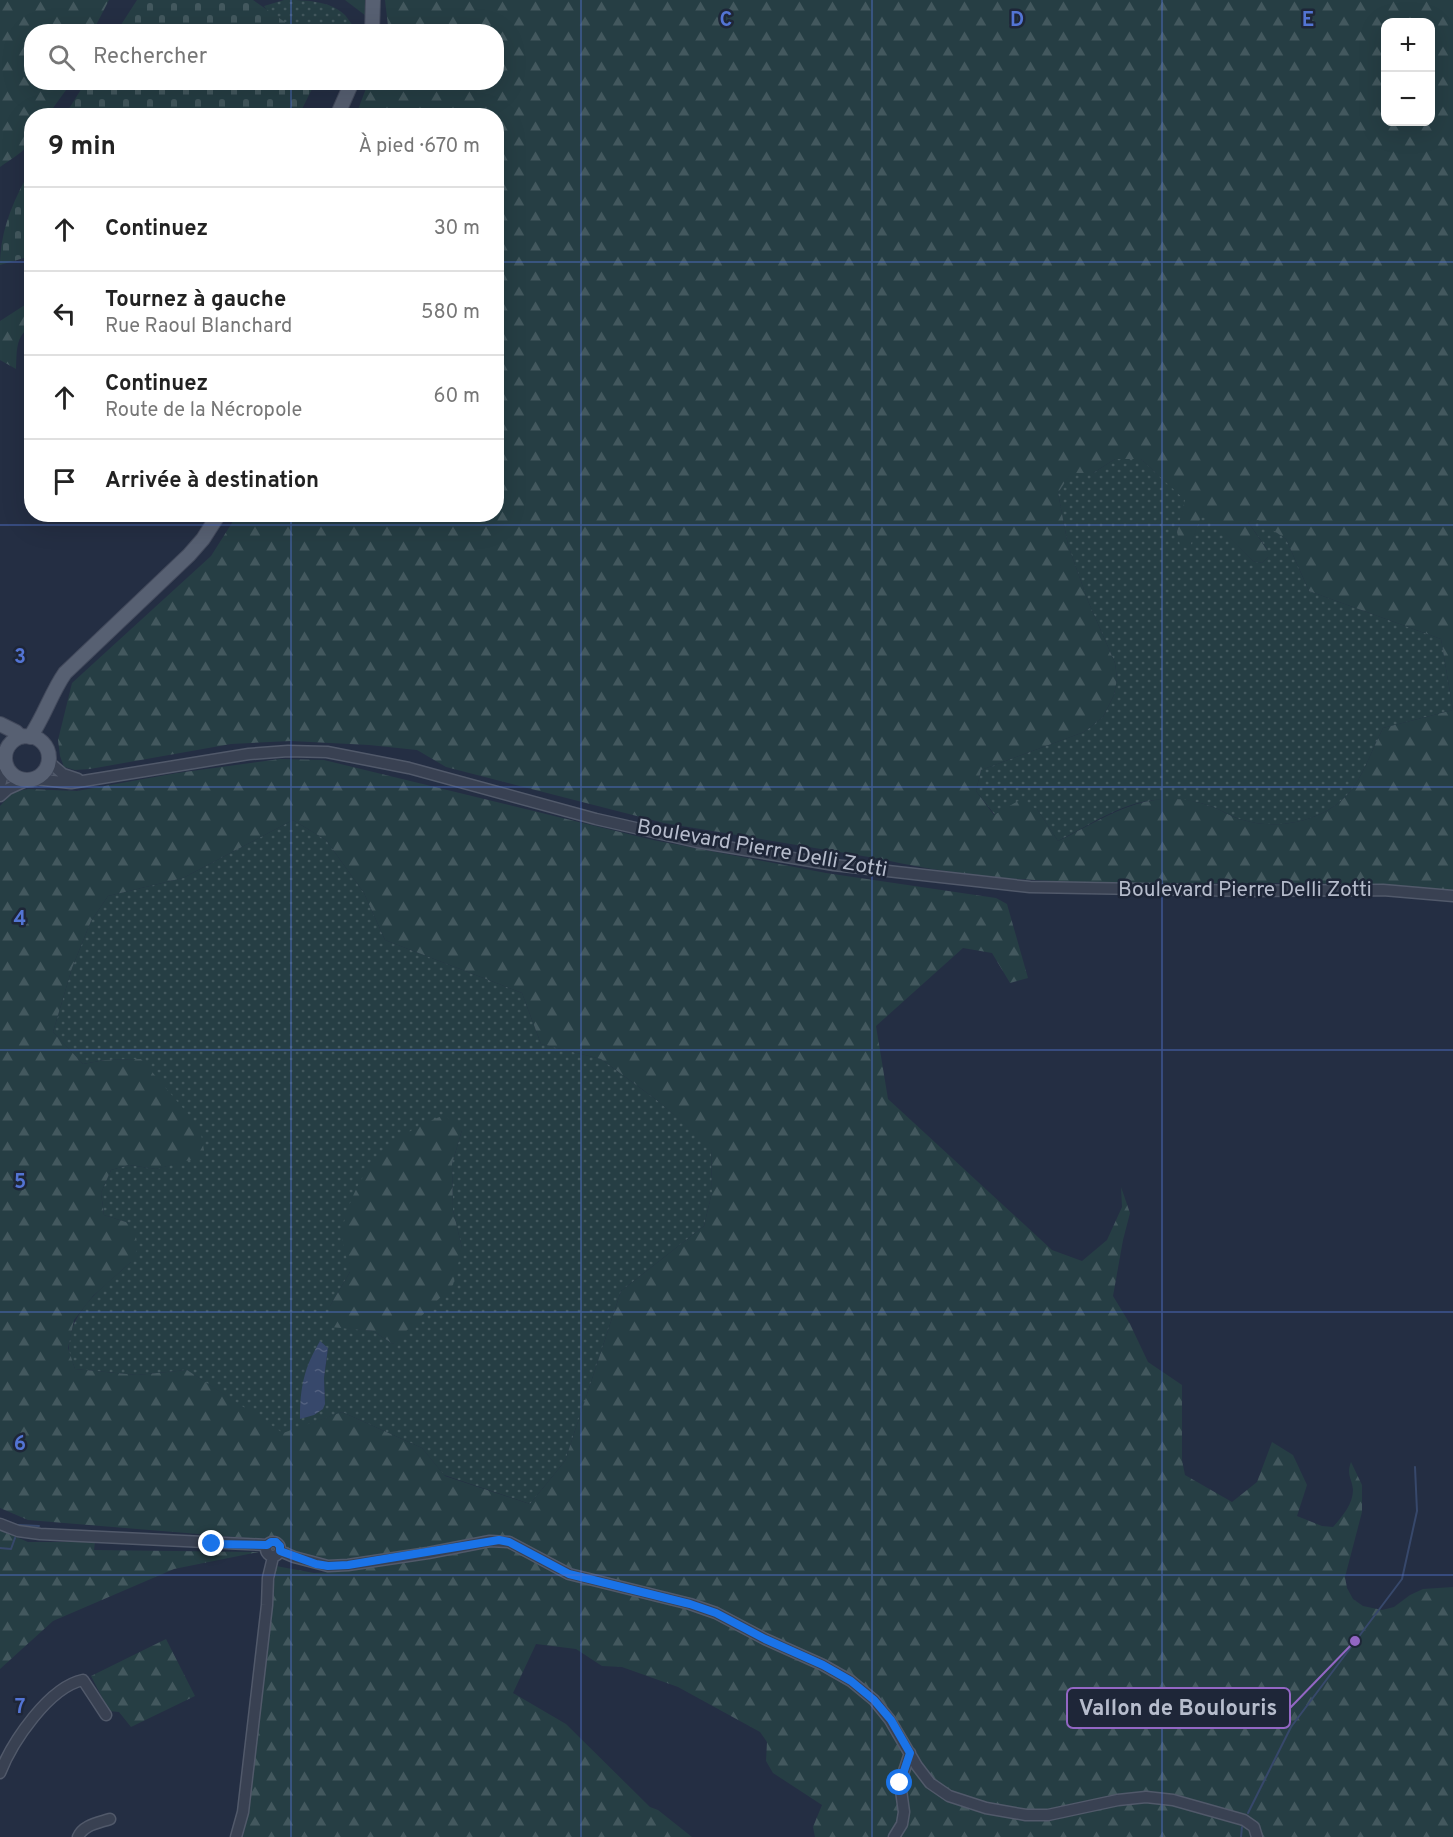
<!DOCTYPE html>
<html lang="fr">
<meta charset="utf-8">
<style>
body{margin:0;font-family:Overpass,sans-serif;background:#f6f6f6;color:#222}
.controls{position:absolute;right:18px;top:18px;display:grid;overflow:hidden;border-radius:12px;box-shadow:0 6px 24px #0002}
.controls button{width:54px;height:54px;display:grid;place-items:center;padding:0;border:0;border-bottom:2px solid #e0e0e0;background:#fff;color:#222;font:30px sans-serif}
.stop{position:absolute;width:18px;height:18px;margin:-14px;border:4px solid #1a73e8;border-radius:50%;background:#fff}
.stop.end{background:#1a73e8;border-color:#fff;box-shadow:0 2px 6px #0008}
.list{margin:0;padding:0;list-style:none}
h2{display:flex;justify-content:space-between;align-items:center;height:78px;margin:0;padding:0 24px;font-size:26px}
h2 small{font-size:20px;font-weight:400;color:#767676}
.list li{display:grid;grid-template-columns:39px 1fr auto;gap:18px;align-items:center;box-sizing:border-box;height:84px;padding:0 24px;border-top:2px solid #e0e0e0}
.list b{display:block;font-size:22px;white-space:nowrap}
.list p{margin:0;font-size:20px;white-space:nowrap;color:#767676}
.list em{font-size:20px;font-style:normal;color:#767676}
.icon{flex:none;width:33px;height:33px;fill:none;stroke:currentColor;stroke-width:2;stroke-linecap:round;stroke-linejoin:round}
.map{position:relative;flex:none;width:1453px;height:1837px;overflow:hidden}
.search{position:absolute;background:#fff;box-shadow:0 6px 24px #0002;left:24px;top:24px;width:480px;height:66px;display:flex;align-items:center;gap:15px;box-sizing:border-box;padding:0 21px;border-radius:24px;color:#767676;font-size:22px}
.panel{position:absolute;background:#fff;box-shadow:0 6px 24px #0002;left:24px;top:108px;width:480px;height:414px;border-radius:24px}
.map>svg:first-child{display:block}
.grass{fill:url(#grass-dots);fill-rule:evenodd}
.forest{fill:url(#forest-firs);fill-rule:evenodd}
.cemetery{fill:url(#cemetery-stones)}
.water{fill:url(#water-ripples)}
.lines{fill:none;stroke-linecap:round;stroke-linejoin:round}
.stream{stroke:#37486b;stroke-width:2}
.minor-casing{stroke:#51596a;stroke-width:13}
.major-casing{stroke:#434a5c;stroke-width:16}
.minor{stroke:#394152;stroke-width:10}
.major{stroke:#576072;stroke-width:14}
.route{stroke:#1a73e8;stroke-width:8}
.grid{fill:none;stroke:#5374d4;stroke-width:1.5;stroke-opacity:0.55}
.labels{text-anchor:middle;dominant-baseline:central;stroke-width:5;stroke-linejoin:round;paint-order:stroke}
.street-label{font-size:21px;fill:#b6bccc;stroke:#1e2638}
.grid-label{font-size:20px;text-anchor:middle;font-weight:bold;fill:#5374d4;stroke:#1e2638;stroke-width:5;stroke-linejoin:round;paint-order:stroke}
.leader{fill:none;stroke:#9366c4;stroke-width:2}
.callout-dot{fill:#9366c4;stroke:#1e2638;stroke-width:2}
.callout{fill:#1e2638;stroke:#9366c4;stroke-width:2}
.callout-label{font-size:22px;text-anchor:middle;font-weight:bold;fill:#b6bccc}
</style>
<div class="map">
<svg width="1453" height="1837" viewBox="0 0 1453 1837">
<defs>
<pattern id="grass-dots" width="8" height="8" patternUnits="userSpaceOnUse" patternTransform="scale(1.5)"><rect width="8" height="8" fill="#263e44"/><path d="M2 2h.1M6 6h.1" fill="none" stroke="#43585e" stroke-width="1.8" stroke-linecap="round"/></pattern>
<pattern id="forest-firs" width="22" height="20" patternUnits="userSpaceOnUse" patternTransform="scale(1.5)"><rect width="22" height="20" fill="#263e44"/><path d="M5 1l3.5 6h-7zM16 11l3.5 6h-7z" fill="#43585e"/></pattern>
<pattern id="cemetery-stones" width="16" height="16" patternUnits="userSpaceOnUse" patternTransform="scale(1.5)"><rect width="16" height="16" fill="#263e44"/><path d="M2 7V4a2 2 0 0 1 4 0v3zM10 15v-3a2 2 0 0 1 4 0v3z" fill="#43585e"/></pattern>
<pattern id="water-ripples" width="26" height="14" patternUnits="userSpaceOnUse" patternTransform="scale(1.5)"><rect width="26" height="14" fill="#37486b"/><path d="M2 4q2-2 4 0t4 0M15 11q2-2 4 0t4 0" fill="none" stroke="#52607f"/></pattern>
</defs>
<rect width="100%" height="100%" fill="#242e43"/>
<path class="grass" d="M284,0C304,0 329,0 345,15C349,20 353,26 357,31H298L268,12L264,6Z
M1115,459H1141L1186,500L1177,532L1189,548L1203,510L1253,561L1262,563L1268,557L1267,549L1248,522L1258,519L1286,539L1309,591L1441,639L1453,710L1383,728C1374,746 1367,765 1357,782C1335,819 1282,832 1243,820C1232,817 1223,811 1213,807C1195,800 1174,798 1155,800C1121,803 1088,826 1058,841L1037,809L995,815L976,791L981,770L1084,732L1103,717L1114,695L1117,679L1115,663L1088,601L1068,545L1058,493L1071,472L1093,473Z
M293,820L326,840L364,893L385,940L522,993L541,1044L601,1059L658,1101L711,1146L712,1192L704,1226L621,1291L565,1461L530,1504L444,1475L422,1448L342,1412L283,1434L187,1370L137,1375L75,1369C73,1362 68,1353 69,1346C71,1308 105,1286 131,1262L129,1223L104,1215L101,1193L111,1170L129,1165L156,1169L205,1155L141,1059L105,1060L83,1064L53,1032L72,968L91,921L108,896L183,878ZM462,1130L452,1164L453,1210L462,1248L393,1344L373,1331L330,1326V1306L350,1272ZM328,1348L324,1378L325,1404L311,1357Z"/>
<path class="forest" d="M0,0H109L93,31L32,32V82L71,83L48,115L32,116C32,150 27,148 0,167Z
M345,0H365L366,16Z
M385,0H1453V890C1263,871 1068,902 881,859L664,823L446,767L417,750L369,745L291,741L231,744L90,769L75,770L64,767L60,756L58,740L72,683L211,556L237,515L496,514V116L356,115L368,83L496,82V32L386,31L388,26ZM1386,22H1430V122H1386ZM1115,459H1141L1185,500L1177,532L1180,545L1189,549L1203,511L1253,561L1262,563L1268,557V551L1248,522L1258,520L1286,539L1309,591L1441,639L1453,710L1383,728C1374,746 1367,765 1357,782C1335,819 1282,832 1243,820C1234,818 1226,813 1218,809C1201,802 1182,798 1164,799C1126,801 1092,825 1058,841L1037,809L1018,801L994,815L976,791L981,770L1084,732L1103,717L1114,695L1117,679L1115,663L1088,601L1068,545L1058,493L1071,473H1093Z
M31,301V327C15,335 17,353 16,369L0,360V321Z
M280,759L324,760L653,840L826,873L996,898L1007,904L1028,978L1010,983L992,953L963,948L876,1026L888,1099L1052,1250L1082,1261L1107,1240L1122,1207L1121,1187L1130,1213L1123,1240L1113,1296L1130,1324L1148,1362L1182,1385V1460L1185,1475L1232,1502L1257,1482L1272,1442L1293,1455L1307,1485L1297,1516L1322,1526L1333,1527C1342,1517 1353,1504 1353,1490C1352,1478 1346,1475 1351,1462L1362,1485V1512L1345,1577L1347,1588L1353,1599L1363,1606L1382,1610L1394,1607L1410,1595L1423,1589L1453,1587V1837H815L813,1827L822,1805L773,1773L766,1761L767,1742L760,1732L678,1687L622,1667L602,1666L576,1649L536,1644L513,1693L566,1724L650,1807L658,1810L692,1837H243L250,1800L276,1566L314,1573L335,1572L336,1562C323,1560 307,1559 294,1553C277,1544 288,1533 258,1539L28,1520L0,1508V806L13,792L28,789L77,791L177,773ZM293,820L326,840L364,893L385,940L522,993L541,1044L601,1059L658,1101L711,1147L712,1192L704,1226L621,1291L565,1461L530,1504L445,1476L422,1448L342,1412L283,1433L187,1370L137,1375L75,1369L68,1348L74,1320L93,1296L131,1262L139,1246L129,1223L104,1215L101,1193L111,1170L129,1165L156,1169L205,1156L200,1128L141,1059L105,1060L83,1064L53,1032L72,968L91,921L108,896L183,878Z
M445,1115L462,1130L452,1164L453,1210L462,1248L453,1285L393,1344L373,1331L330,1327V1306L350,1272C348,1260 343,1248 342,1235C341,1228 345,1220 347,1213C361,1164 398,1131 445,1115Z
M0,1530L28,1542H95L94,1550L259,1552L174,1569L53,1621L0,1669Z
M166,1639L195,1696L131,1727L119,1712L109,1711L91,1676Z"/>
<path class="cemetery" d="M137,0H253L298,31H117Z
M85,83V82L315,83L299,115H65Z
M31,169V256L0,265C0,230 14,199 31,169Z"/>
<path class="water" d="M320,1341L328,1348L324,1378L325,1404L323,1409L314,1415L300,1419C300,1387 304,1368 320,1341Z"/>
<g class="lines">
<path class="stream" d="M18,1525L39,1526
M0,1548L11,1549L15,1538
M1248,1813L1291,1727L1402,1579L1417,1511L1415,1467
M1241,1837L1242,1827"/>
<g class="minor-casing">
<path id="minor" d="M49,762L63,774L78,779
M35,779L71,783L249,754L288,751L327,752L409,768L596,819L697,842L834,865L1030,887L1251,891L1383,890L1453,896
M0,785L6,763
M0,796L8,789L28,780
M0,1524L18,1531L40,1534L267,1545
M266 1549a7 7 0 1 1 14 0a7 7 0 1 1-14 0Z
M280,1551L294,1557L328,1566L348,1565L428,1553L490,1541L509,1542L569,1574L690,1604L716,1613L765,1639L823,1665L851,1681L874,1700L890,1720L917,1766L930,1783L949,1796L986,1808L1026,1815H1048L1118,1800L1146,1797L1173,1800L1244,1820L1254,1827L1257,1837
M0,1773C12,1742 49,1687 83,1680L106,1715
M78,1837C83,1825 98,1823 110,1819
M236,1837L243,1812L267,1605L268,1578L273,1557
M894,1837L902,1824L904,1812L900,1783L910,1753"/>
</g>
<g class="major-casing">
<path id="major" d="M372,32L373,0
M337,116L352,82
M0,724L16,732L21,737
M5 758a22 22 0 1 1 44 0a22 22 0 1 1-44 0Z
M30,737C44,717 51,693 65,673L189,555L203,539L219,514"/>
</g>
<use href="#minor" class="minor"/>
<use href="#major" class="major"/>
</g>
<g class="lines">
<path class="route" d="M212,1544L267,1545L271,1542H276L280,1546V1551L316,1564L328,1566L348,1565L499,1540L509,1542L569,1574L690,1604L716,1613L765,1639L823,1665L851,1681L874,1700L891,1720L910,1753L900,1783"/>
</g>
<path class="grid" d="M291,0V32M581,0V1837M872,0V1837M1162,0V1837M291,82V116M0,262H32M496,262H1453M291,514V1837M0,525H1453M0,787H1453M0,1050H1453M0,1312H1453M0,1575H1453"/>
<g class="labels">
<g class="street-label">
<text transform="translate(762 849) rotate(10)">Boulevard Pierre Delli Zotti</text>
<text x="1245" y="890">Boulevard Pierre Delli Zotti</text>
</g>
</g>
<g class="grid-label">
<text x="726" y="26">C</text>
<text x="1017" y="26">D</text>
<text x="1308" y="26">E</text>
<text x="20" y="663">3</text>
<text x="20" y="925">4</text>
<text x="20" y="1188">5</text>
<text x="20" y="1450">6</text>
<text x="20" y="1713">7</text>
</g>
<path class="leader" d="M1355 1641L1290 1708"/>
<circle class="callout-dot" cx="1355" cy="1641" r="6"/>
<rect class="callout" x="1067" y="1688" width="223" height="40" rx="6"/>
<g class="callout-label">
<text x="1178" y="1715">Vallon de Boulouris</text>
</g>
</svg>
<div class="controls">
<button>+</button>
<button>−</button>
</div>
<div class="stop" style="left:900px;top:1783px"></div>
<div class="stop end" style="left:212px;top:1544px"></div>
<div class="search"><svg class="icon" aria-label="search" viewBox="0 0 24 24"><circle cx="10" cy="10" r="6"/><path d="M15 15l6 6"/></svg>Rechercher</div>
<section class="panel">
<h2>9 min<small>À pied · 670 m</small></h2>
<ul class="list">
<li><svg class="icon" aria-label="ahead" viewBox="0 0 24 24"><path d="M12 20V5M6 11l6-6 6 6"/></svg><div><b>Continuez</b></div><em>30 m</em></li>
<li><svg class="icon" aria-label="left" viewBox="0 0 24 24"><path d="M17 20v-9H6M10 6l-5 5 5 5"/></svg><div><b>Tournez à gauche</b><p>Rue Raoul Blanchard</p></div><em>580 m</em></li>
<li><svg class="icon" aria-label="ahead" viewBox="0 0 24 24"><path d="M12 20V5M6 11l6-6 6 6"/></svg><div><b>Continuez</b><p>Route de la Nécropole</p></div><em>60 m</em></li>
<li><svg class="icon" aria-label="arrive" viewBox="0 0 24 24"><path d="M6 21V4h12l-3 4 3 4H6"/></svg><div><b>Arrivée à destination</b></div></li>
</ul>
</section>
</div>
